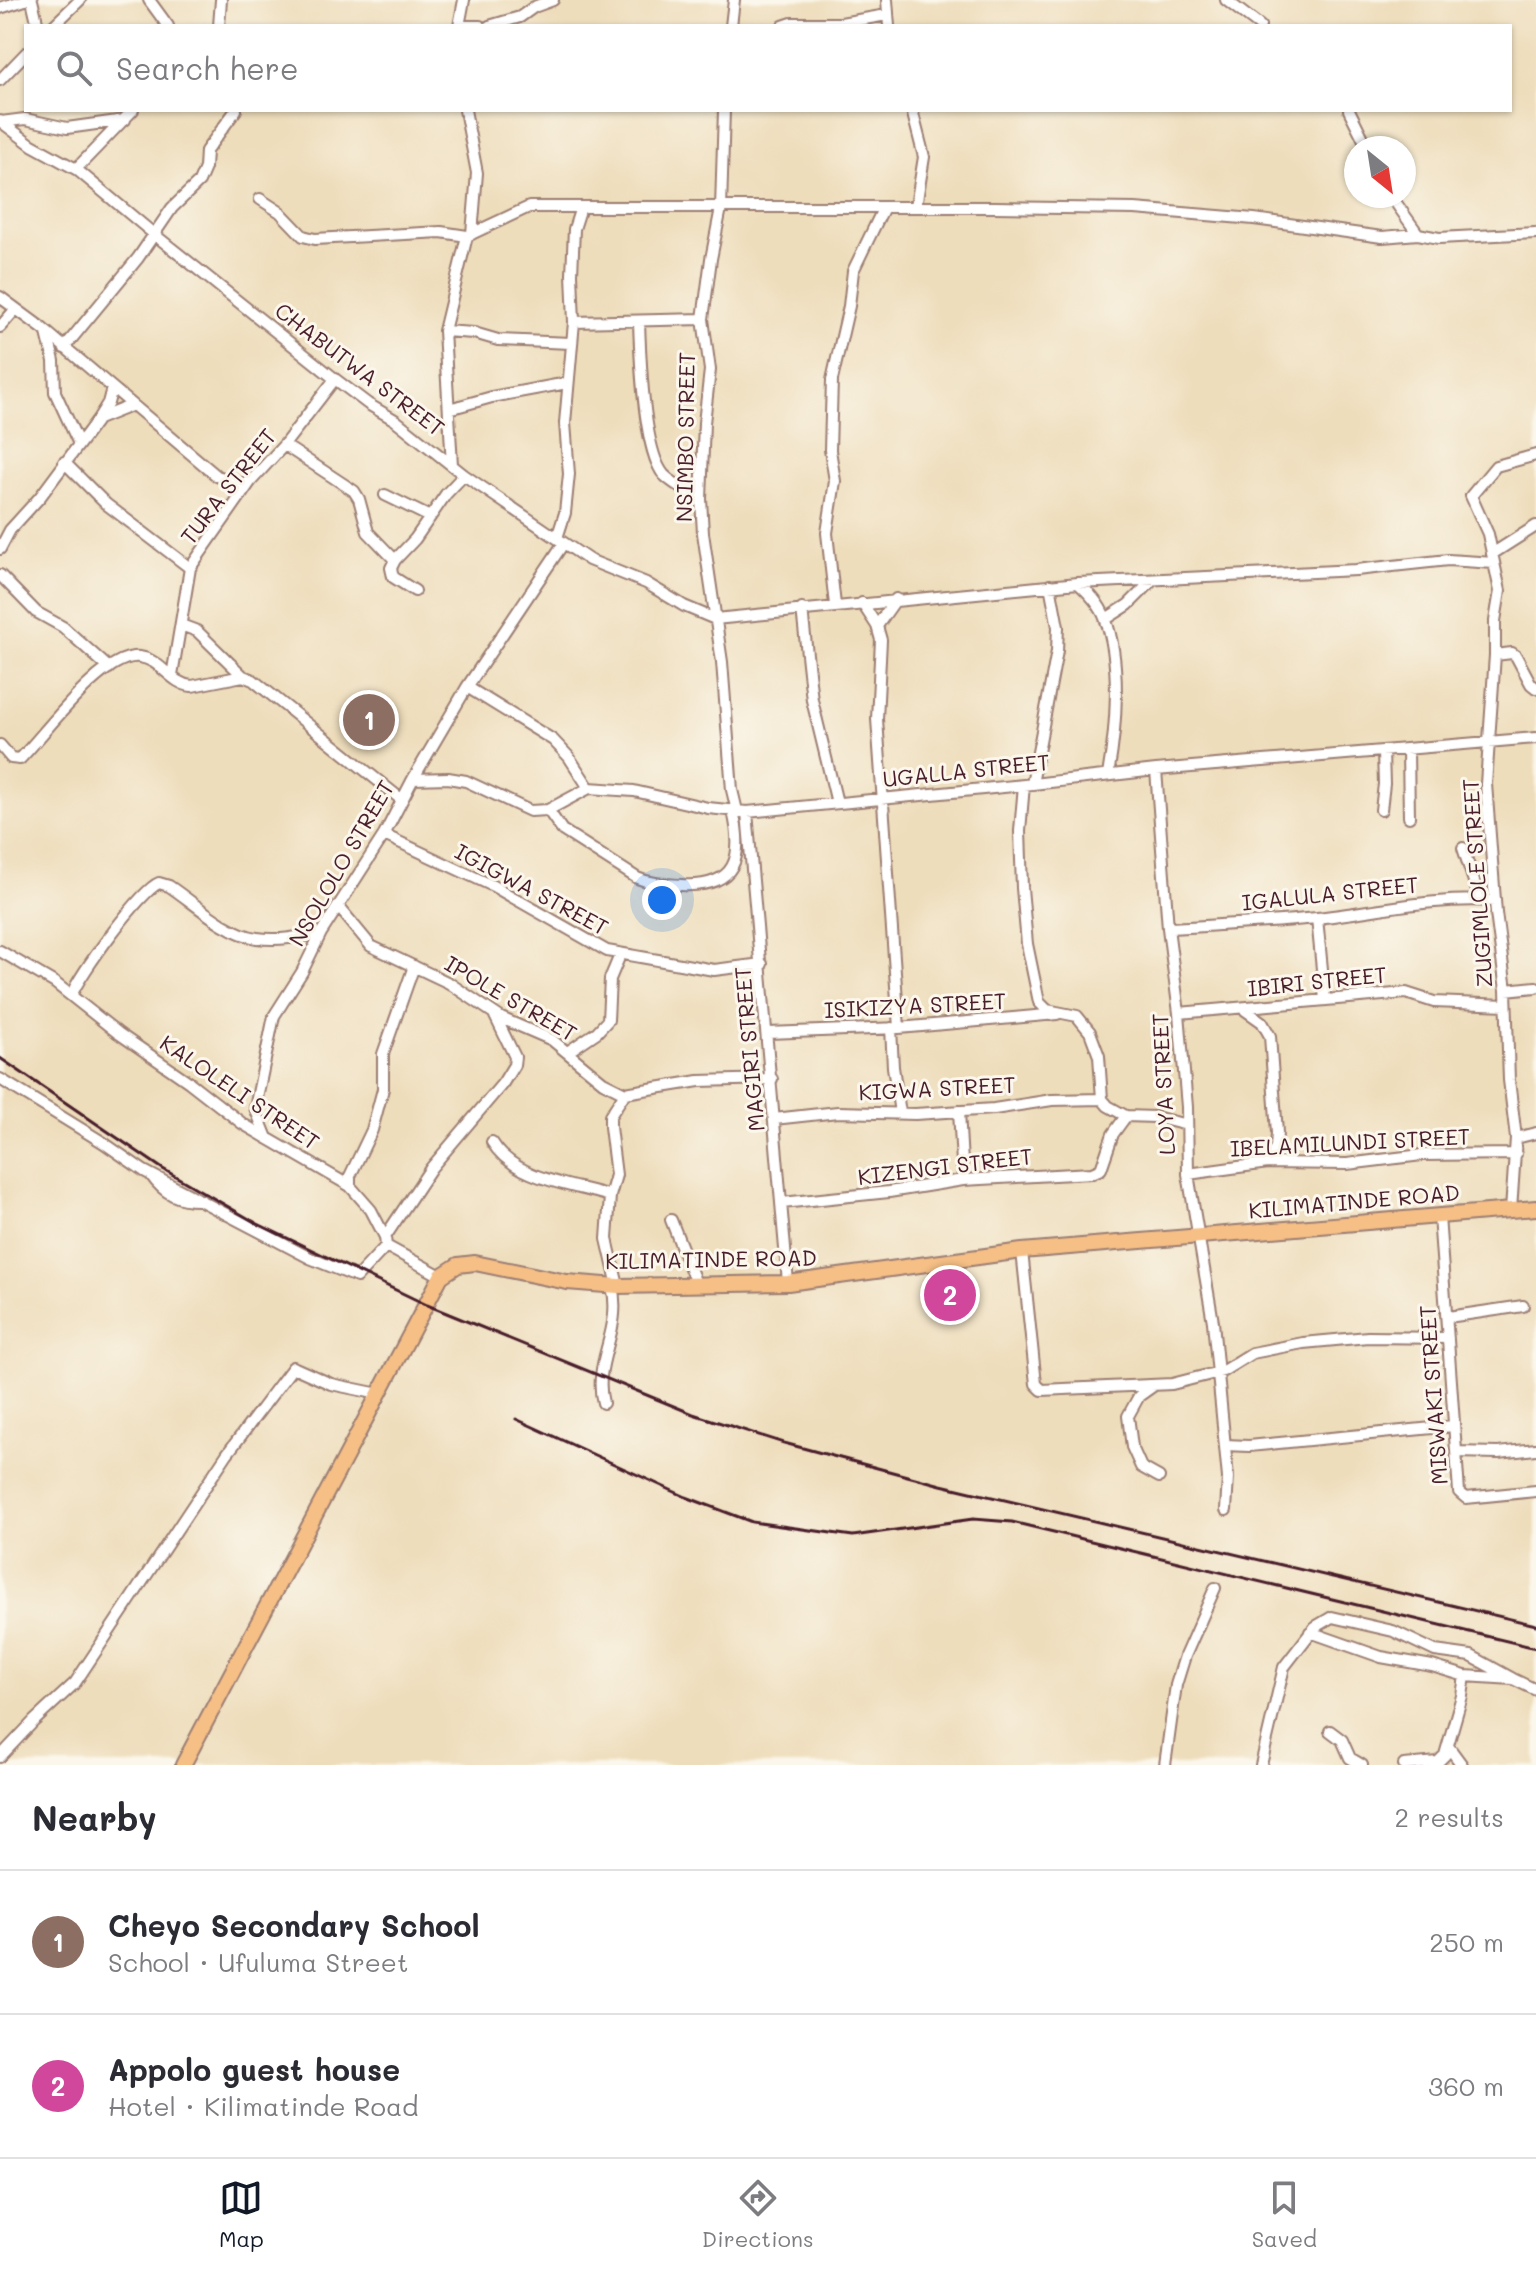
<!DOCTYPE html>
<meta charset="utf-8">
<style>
body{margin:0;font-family:Mali,sans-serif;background:#f7f7f7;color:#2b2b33}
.compass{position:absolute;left:1344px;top:136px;width:72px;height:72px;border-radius:50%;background:#fff;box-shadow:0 2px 6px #0004;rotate:150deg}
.you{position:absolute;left:662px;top:900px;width:28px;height:28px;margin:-20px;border:6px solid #fff;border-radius:50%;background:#1a73e8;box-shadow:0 0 0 12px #1a73e833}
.badge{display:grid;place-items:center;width:52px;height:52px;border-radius:50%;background:#111827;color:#fff;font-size:26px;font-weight:700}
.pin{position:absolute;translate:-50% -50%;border:4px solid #fff;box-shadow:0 2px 8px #0006}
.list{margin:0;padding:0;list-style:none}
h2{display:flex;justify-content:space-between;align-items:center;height:104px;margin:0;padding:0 32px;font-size:34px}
h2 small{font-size:26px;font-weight:400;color:#7c7c81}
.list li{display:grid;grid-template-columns:52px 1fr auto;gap:24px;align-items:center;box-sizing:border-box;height:144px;padding:0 32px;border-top:2px solid #e1e1e2}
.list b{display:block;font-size:30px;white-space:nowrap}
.list p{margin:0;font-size:26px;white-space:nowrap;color:#7c7c81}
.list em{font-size:26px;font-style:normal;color:#7c7c81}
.icon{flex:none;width:44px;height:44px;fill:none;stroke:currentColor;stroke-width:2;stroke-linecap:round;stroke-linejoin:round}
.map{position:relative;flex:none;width:1536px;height:1765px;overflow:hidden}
.search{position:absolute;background:#fff;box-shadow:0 2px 6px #0004;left:24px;right:24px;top:24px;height:88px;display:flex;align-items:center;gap:20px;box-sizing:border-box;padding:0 28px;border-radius:0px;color:#7c7c81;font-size:30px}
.sheet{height:392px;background:#fff}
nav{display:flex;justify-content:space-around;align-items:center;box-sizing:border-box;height:112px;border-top:2px solid #e1e1e2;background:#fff;font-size:22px;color:#7c7c81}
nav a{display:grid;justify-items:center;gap:4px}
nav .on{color:#111827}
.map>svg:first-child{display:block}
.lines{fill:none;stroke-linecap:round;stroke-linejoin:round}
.minor-casing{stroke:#9c7e73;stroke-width:14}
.major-casing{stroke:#9c7e73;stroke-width:18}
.minor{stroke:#fff;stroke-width:10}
.major{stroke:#f5bf86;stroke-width:14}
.rail{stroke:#4a1f2b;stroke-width:3}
.labels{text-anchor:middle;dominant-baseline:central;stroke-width:6;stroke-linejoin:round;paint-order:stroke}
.street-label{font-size:22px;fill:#4a1f2b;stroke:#fbf7ec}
</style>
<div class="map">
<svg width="1536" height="1765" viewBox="0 0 1536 1765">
<rect width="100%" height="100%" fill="#fbf7ec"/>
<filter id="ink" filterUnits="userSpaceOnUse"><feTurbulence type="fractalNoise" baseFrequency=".0125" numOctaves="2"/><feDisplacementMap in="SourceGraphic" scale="16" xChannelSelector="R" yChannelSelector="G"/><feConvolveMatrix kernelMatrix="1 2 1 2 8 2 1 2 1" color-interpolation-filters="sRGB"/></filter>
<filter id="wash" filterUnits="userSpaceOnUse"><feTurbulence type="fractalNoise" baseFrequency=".006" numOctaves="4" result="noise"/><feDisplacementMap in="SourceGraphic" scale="32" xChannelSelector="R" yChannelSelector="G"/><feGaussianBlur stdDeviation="1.8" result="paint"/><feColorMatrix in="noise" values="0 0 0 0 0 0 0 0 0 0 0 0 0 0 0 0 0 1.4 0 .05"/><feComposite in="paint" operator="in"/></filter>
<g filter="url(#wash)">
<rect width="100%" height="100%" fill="#edb"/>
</g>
<g filter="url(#ink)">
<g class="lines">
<g class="minor-casing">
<path id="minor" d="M32,0L38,26
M149,0L168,26
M887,0L889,26
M1226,0L1260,26
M0,8L25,0
M53,26L80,0
M219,26L221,0
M459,26L464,0
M461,26H480
M489,26L520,17L534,7L553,0
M731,26L734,0
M783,26L792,23H841L887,15
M0,80L26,53
M465,110L477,173L472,234
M724,110L721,208L711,259L703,319L710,370L704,423L701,499L703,533L722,662L732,790L737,811
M912,110L924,157L916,206
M1349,110L1368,148
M0,121L32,145L76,169L155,235L335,379L368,404L395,420L464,475L589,560L646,583L684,606L715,619L1078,583L1356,570L1448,560L1494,563
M1,122L25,119L67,128L125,120
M76,169L133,110
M1391,196L1418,234
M260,199L280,212L303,236L315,239L441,232L467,236
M0,297L42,328L217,476L241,484L251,481
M639,321C640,354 643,451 664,475C674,485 689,492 701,499
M574,322L703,319
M0,327L15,310
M444,331L474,333L498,340L571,343
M47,333L54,361L55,392L79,444
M64,348L138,258L172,208L199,182L205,168L206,151L236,110
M449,409L492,397L567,383
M98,419L108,403L112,388
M284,445L354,491L359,499L368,532L395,560
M64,462L106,504L190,568
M452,465L444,331L467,236L529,207H995L1135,209L1254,219L1382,237L1418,234L1439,238L1536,233
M385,495L430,517
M557,538L565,513L569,474L565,423L574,322L572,274L574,229L581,207
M0,549L10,530L40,497L98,419L133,405
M1492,554L1536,526
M0,575L36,612L63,627L109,668
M1078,583C1089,593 1100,604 1105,618C1122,662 1116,730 1108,775
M415,591L393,577L391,568L395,560L415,539L446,494L464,475
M862,603L877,626L881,640L877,719L899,1028
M835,605L827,533L835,481L830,450L832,380L849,306L853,271L884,207
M802,609L812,700L837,803
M1106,619L1128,605L1153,580
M181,625L197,631L243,676
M877,626L896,599
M1495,655L1512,653L1516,656L1531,684L1536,688
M172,676L190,568L251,481L284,445L335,379
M467,687L553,740L569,757L589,788
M0,745L11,758L20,759C44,735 103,653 139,657C161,659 170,684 192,686L243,676L253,680L402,800
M1408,750L1409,817
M1156,770L1168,928L1179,1013L1187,1107L1188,1174L1213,1322L1228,1478L1226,1510
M413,779L448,778L466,781L530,811L548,810L589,788L634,791L708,808L747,812L1024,785L1156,770L1536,738
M1032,784L1057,651L1058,627L1050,585
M1024,785L1020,831L1022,888L1027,944L1039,1002L1047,1010L1077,1016L1090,1032L1099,1056L1102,1099L1108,1106L1126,1116L1155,1117L1187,1125
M548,810L562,830L637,878C651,884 666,884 681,885C737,888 744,857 733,811
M1381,810L1384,784L1383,752
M747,812L788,1283
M384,835L493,886L607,951L714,970L762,964
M1463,848L1480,900
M338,906L371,946L449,983L501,1018L552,1040L603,1082L625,1093L699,1081L772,1079
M1317,918L1325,1000
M1168,928C1218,925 1268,923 1317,918C1378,911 1432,897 1495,901
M0,951L55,983L118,1033L189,1082L243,1124L350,1186L371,1210L385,1237L386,1246L441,1276
M1506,990L1536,987
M71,996C79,975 141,890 159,883L169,886C195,903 225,933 257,938C278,941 300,937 321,933
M1245,1010L1262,1022L1270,1036L1277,1133L1276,1147L1268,1163
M1179,1013L1406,993L1434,1002L1506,1005
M891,1028L893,1067L900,1113
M768,1033L899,1028L1057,1014
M569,1051L597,1032L608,1020L610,979L620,955
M0,1079L104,1143L144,1171L310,1258L357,1277L386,1246
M959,1111L963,1180
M774,1119L838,1112L915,1114L994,1109L1052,1100L1102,1099
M267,1138L255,1108L274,1016L302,972L321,933L384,835L413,779L467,687L563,544
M1516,1138L1536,1133
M492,1142C515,1180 571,1184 610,1196
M1188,1174L1268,1163L1347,1164L1422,1155L1516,1154
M151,1175C164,1194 179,1201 201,1200
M350,1186V1176L372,1130L383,1089V1054L414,966
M782,1203L889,1192L963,1180L1092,1173L1101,1169L1113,1134L1126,1116
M1511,1210L1516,1138L1509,1080L1506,990L1496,913L1486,784L1495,655V621L1500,591L1488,534L1471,496L1496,466L1536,455
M1439,1216L1459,1492L1466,1498L1536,1491
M671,1220L697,1286
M385,1237L431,1168L503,1083L514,1065L515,1057L495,1016
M1022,1251L1036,1384L1042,1390L1172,1384L1223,1371L1252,1353L1303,1343L1368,1337L1448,1338
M618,1286L607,1239L610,1196L616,1175L610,1127V1116L625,1093
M1448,1317L1523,1306
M1153,1386L1139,1396L1128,1416L1132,1447L1141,1467L1159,1477
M603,1403C592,1362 623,1331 612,1286
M1225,1445L1249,1446L1453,1426
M1456,1452L1498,1453L1536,1449
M1310,1632L1381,1657L1432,1666L1465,1676L1513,1679L1536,1690
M1330,1731L1342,1740L1350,1758L1362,1765
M1448,1746L1462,1765
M0,1757L34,1721L75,1683L227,1454L293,1367L331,1384L379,1394
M1165,1765L1176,1685L1185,1656L1215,1588
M1261,1765L1284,1667L1315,1627L1332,1617L1393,1631L1435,1651L1471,1656L1513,1679
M1404,1765L1438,1762L1445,1755L1462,1696L1465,1676"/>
</g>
<g class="major-casing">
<path id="major" d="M183,1765L441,1276L458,1265L475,1263L567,1282L618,1286L788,1283L1022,1251L1536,1208"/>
</g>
<use href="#minor" class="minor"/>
<use href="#major" class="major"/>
<path class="rail" d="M0,1058L163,1169L258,1224L427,1305L693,1414L784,1443L941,1485L1536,1625
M516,1419L686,1497L752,1522L853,1536L973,1519L1012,1522L1536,1648"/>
</g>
</g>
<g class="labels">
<g class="street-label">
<text transform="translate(360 369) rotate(37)">CHABUTWA STREET</text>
<text transform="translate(685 437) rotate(-89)">NSIMBO STREET</text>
<text transform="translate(228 486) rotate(-52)">TURA STREET</text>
<text transform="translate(966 770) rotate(-6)">UGALLA STREET</text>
<text transform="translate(341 863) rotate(-60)">NSOLOLO STREET</text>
<text transform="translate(1477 883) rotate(-94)">ZUGIMLOLE STREET</text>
<text transform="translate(532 889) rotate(28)">IGIGWA STREET</text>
<text transform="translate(1330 893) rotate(-6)">IGALULA STREET</text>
<text transform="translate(1317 981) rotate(-6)">IBIRI STREET</text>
<text transform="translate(511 998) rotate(30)">IPOLE STREET</text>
<text transform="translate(915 1005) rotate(-3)">ISIKIZYA STREET</text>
<text transform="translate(749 1049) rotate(-95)">MAGIRI STREET</text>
<text transform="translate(1163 1084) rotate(-93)">LOYA STREET</text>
<text transform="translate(937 1088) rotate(-3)">KIGWA STREET</text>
<text transform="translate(240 1092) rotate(34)">KALOLELI STREET</text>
<text transform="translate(1350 1142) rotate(-3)">IBELAMILUNDI STREET</text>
<text transform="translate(945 1166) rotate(-7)">KIZENGI STREET</text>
<text transform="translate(1354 1201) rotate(-5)">KILIMATINDE ROAD</text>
<text transform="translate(711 1259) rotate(-1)">KILIMATINDE ROAD</text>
<text transform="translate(1433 1395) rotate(-94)">MISWAKI STREET</text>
</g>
</g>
</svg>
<svg class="compass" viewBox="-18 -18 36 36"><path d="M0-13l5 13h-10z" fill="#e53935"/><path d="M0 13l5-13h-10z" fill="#7c7c81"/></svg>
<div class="you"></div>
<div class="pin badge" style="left:369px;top:720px;background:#8d6e63">1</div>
<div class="pin badge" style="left:950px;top:1295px;background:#d1479c">2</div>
<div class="search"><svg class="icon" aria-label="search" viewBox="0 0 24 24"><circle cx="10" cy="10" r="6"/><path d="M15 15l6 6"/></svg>Search here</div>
</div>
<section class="sheet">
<h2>Nearby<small>2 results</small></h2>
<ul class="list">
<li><span class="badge" style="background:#8d6e63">1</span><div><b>Cheyo Secondary School</b><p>School · Ufuluma Street</p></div><em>250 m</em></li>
<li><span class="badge" style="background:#d1479c">2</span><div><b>Appolo guest house</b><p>Hotel · Kilimatinde Road</p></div><em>360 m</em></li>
</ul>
</section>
<nav>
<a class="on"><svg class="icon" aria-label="map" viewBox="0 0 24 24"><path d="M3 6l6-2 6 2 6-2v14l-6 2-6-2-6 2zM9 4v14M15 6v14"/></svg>Map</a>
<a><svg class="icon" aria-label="directions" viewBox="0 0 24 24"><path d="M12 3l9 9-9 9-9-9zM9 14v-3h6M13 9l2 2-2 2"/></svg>Directions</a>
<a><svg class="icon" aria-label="saved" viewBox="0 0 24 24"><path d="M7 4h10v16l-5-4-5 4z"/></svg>Saved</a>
</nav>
